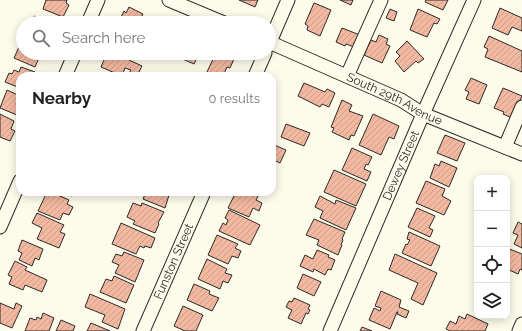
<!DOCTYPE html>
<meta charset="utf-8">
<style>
body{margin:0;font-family:Raleway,sans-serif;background:#f6f6f6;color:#222}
.controls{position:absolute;right:12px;bottom:12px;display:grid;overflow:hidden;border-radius:8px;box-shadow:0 2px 10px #0003}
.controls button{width:36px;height:36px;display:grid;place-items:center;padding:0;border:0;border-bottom:1px solid #e0e0e0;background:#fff;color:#222;font:20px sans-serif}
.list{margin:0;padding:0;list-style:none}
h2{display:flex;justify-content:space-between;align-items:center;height:52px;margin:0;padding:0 16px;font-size:17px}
h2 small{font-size:13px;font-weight:400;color:#767676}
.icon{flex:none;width:22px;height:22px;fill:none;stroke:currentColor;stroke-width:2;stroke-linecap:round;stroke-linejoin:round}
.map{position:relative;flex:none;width:522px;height:331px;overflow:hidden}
.search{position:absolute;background:#fff;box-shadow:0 2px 10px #0003;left:16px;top:16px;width:260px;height:44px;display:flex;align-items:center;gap:10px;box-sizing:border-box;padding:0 14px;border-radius:22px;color:#767676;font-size:15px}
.panel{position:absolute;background:#fff;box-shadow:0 2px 10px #0003;left:16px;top:72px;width:260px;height:124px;border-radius:12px}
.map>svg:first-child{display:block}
.building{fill:url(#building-hatch);stroke:#2b2b2b}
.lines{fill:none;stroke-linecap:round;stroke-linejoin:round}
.minor-casing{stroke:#2b2b2b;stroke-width:15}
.minor{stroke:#fdfbea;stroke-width:13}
.labels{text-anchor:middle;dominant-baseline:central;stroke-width:3;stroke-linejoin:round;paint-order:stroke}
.street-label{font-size:12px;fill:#2b2b2b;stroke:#fdfbea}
</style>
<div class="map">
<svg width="522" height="331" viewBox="0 0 522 331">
<defs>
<pattern id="building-hatch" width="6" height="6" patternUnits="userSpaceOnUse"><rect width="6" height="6" fill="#f2b8a0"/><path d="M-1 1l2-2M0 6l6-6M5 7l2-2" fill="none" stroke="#d09e8a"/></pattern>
</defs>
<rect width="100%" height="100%" fill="#fdfbea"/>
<path class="building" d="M46,0H67L66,3L69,5L63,17L43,9Z
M239,0H258L255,7Z
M340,0H353L351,5Z
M426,0H448L443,10L425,2Z
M314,3L331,10L320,36L307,30L308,26L305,24Z
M129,7L143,14L140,20L145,23H120L122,20L120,19L124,11L126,13Z
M500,8L522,18V31L512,27L508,35L492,28Z
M390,9L397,12L394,21L386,18Z
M418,9L440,19L437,24L434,23L427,37L410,30Z
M34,16L50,23H31Z
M342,28L360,35L354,47L346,44L345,46L336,42Z
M379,35L388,39L386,44L390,46L382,63L364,55L371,40L376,42Z
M489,36L522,51V72L485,57L488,49L484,47Z
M23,38V53H41L40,56L34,53L33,56L39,58L35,67L14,58Z
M407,41L424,59L418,63L416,61L404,72L395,61L400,56L396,52Z
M107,53H125L131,56L129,60L142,66L137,76L129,73L131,70L125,68L122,76L101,67Z
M174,53H199L194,64L173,55Z
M216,53H233L231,58L234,59L230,68L227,67L223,76H210L206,74Z
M21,67L35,72L33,76H20V88L5,82L9,73L12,74L14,70L19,72Z
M471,78L487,85L479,104L466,99L469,92L465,90Z
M304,83L325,92L327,89L335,93L329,107L322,104L320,107L298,96Z
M503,88L522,96L512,118L503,114L504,112L494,108Z
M7,90L20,96L16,104L20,105L17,115L0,108Z
M342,100L352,105L349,111L363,116L354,136L351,135L349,140L332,132L334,128L331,127Z
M0,114L14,121L11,129L15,131L10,141L0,137Z
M373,114L399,126L394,139L389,137L381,155L359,145Z
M286,124L310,133L304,146L281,137Z
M445,135L465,143L457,161L437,153Z
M272,144L286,150L280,163L274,160L272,165Z
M352,148L372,157L368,165L366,164L364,169L371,172L367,181L342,170Z
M441,161L457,168L449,187L430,178L435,164L439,166Z
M334,170L366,184L356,206L324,192Z
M426,181L445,189L442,196L451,201L444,215L416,203Z
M47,192H51L69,200L67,204L73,207L69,215L63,213L60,220L38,211Z
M61,192H74L72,196Z
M146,192H170L165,208L143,199Z
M236,192H249L258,196L256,200L262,203L259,211L253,208L249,217L228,208Z
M320,196L335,204L336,200L356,208L346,230L320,218L323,211L315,207Z
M133,203L141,206L142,203L164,212L158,223L159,224L155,233L133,224L135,221L127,217Z
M417,208L435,216L429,228L433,230L430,237L408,227Z
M229,210L260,225L250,245L219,231L223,223L226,225L228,220L225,218Z
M37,213L64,225L60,232L65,234L59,248L37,239L42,228L32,223Z
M314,219L345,232L342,239L343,240L341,245H342L338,255L317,245L319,240L306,235Z
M518,222L522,224V248L514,244L518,235L513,233Z
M121,223L155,238L151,248L145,246L144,248L140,246L136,254L112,244Z
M409,232L440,246L431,266L402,253L406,244L407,245L410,240L407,239Z
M217,235L238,244L235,248L241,251L238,258L232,256L228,264L208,255Z
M22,240L43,249L39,260L35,258L32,266L19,260L22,253L18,251Z
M507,248L522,254V270L520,269L518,274L507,269Z
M317,250L329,255L328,257L335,260L331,270L328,269L325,275L314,269L313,272L300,266L305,255L313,259Z
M124,252L144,260L135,282L115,273L119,265L112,262L116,254L122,256Z
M395,254L437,273L423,305L411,299L418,283L389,270Z
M207,259L227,269L225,273L232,275L228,283L223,281L220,289L198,279Z
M15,261L27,267L25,270L47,280L42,292L25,285L23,290L9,284L12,277L8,275Z
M303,274L321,282L314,296L297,288Z
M114,276L134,285L126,303L100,292L106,279L112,281Z
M194,284L210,291L209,294L219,298L212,311L187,300Z
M381,291L401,300L399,307L409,311L406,318L397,314L398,312H397L390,329L369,320L374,308L380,311L381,308L375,306Z
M90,294L125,309L118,329L102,322L105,315L85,307Z
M294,298L310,305L308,309L310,310L308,314L306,313L301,324L288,318L292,310L286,307L289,301L292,302Z
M0,303L14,309L16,303L22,306L12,328L0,323Z
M183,306L203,315L196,331H185L174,326Z
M43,313L54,318L49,331H25L30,318L36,320L37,317L41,319Z
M467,314L488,324L485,331H450L446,329L450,321L456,324L459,316L465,319Z
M61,320L75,326L73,331H56Z
M91,323L110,331H87Z
M362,327L372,331H360Z"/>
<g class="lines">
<g class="minor-casing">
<g id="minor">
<path d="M169,0L224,23"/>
<path d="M88,23L98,0"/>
<path id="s1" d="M269,42L401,100L423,114L522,154"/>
<path d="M269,44L288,0"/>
<path d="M65,76L75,53"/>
<path d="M255,76L265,53"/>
<path d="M347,76L381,0"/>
<path d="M505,147L522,107"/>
<path d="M0,227L20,181"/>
<path id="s2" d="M143,331L204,192"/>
<path id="s3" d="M330,331L423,114L474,0"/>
<path d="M519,331L522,324"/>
</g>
</g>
<use href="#minor" class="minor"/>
</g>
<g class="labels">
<g class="street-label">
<text stroke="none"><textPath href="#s1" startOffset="138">South 29th Avenue</textPath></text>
<text stroke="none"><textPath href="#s3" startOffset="180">Dewey Street</textPath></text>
<text stroke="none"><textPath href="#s2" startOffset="76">Funston Street</textPath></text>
</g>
</g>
</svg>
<div class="controls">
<button>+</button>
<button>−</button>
<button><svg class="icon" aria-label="locate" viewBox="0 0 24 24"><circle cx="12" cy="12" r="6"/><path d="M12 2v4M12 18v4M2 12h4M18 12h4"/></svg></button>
<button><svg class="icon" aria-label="layers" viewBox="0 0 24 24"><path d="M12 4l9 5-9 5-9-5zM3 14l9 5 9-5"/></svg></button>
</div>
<div class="search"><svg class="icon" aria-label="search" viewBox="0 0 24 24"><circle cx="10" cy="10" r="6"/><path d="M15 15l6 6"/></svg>Search here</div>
<section class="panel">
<h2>Nearby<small>0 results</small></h2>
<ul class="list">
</ul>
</section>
</div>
